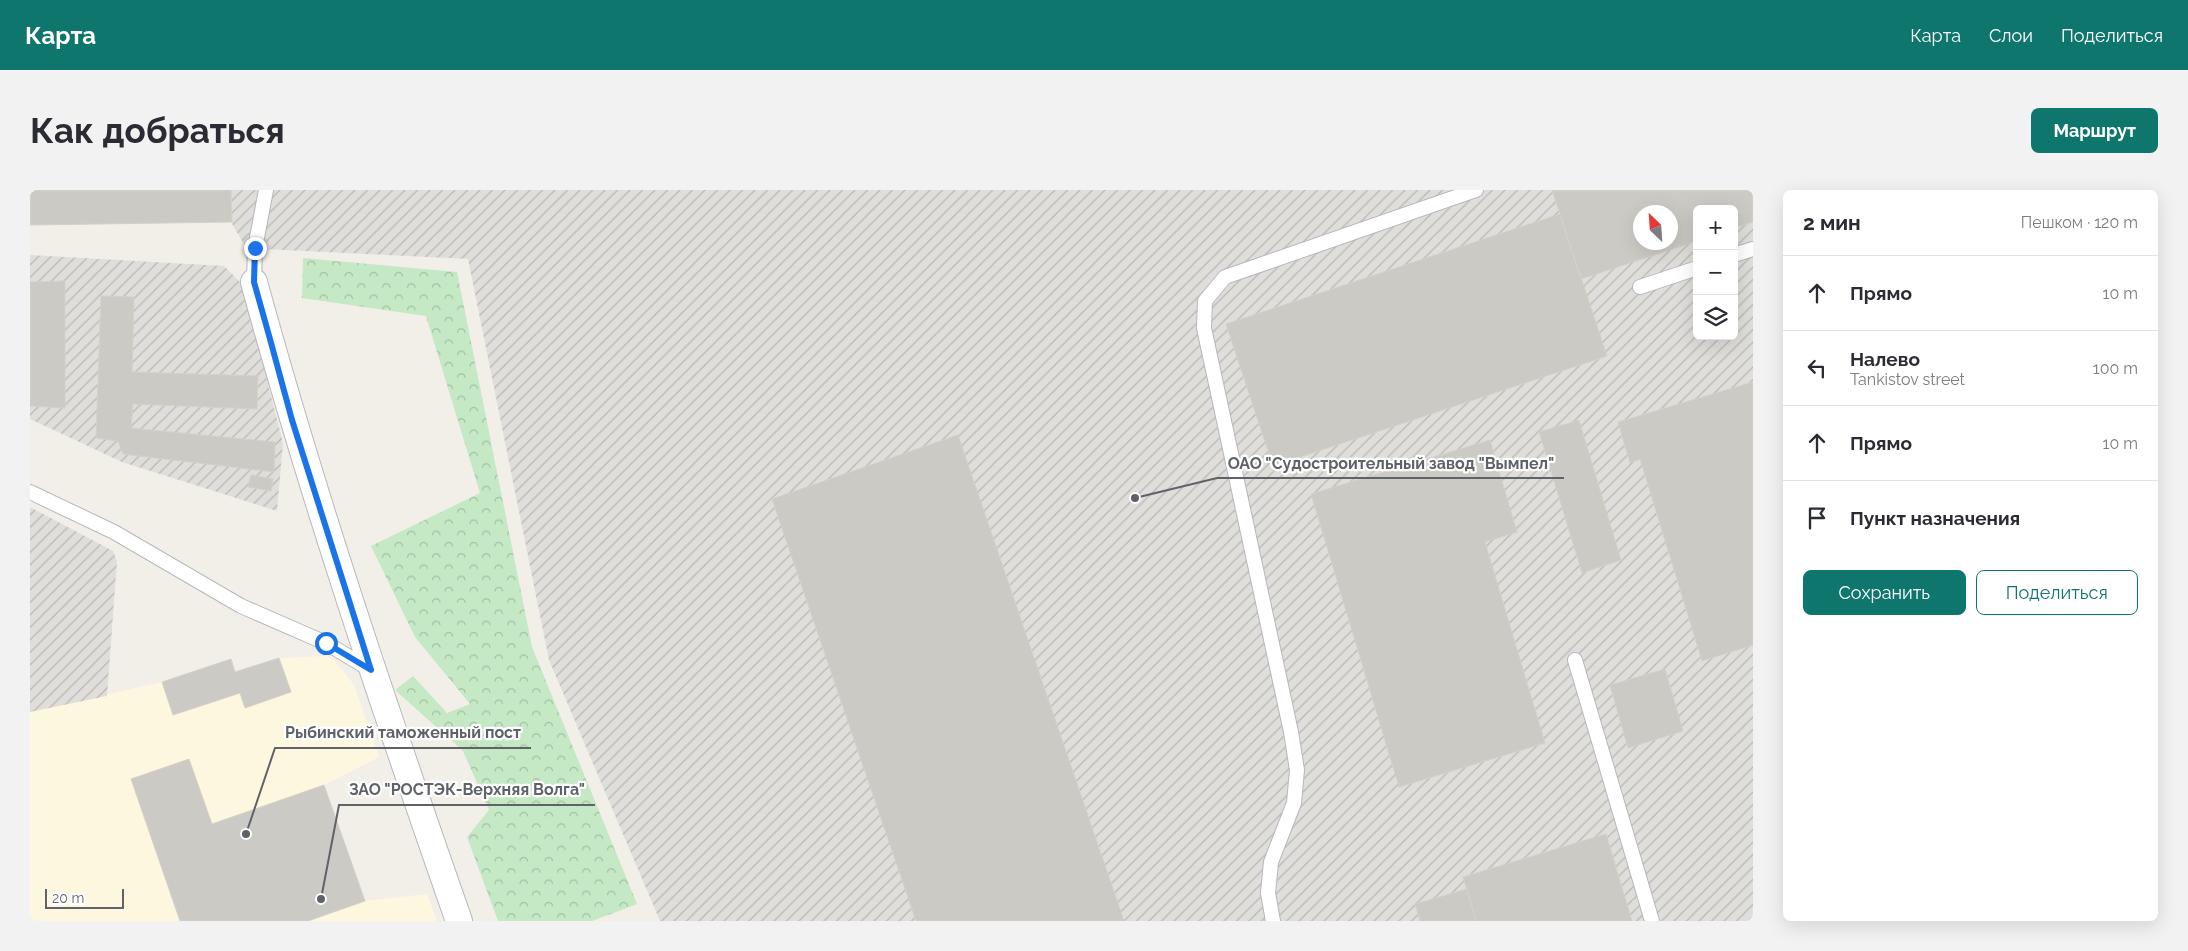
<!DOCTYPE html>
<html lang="ru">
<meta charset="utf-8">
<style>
body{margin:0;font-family:Raleway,sans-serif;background:#f2f2f3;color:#2b2b33}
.controls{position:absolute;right:15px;top:15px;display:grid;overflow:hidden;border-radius:8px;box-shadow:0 5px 20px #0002}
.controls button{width:45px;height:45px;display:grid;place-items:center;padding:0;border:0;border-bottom:1px solid #e1e1e2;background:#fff;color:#2b2b33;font:25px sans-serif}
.compass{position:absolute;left:1603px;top:15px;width:45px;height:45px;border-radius:50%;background:#fff;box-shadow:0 5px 20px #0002;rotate:335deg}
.scale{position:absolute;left:15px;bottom:12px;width:79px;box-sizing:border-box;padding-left:5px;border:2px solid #5f6368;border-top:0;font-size:14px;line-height:18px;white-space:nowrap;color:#5f6368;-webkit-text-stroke:4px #fff;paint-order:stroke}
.stop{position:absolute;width:15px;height:15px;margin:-11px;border:4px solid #1a73e8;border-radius:50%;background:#fff}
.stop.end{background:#1a73e8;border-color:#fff;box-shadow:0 1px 5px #0008}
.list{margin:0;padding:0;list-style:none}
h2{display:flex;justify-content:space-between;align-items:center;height:65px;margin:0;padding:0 20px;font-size:21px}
h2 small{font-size:16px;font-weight:400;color:#7c7c81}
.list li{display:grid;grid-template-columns:32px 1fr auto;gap:15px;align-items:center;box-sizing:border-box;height:75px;padding:0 20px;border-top:1px solid #e1e1e2}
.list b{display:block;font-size:19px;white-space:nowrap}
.list p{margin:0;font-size:16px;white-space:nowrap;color:#7c7c81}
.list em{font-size:16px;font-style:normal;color:#7c7c81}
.actions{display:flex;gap:10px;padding:15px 20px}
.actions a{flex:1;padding:11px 0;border:1px solid #0f766e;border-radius:8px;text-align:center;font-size:18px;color:#0f766e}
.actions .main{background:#0f766e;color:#fff}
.icon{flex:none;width:28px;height:28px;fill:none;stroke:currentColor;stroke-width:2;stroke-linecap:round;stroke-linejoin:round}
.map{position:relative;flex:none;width:1723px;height:731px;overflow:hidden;border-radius:8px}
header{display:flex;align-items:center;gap:30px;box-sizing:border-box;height:70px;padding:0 25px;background:#0f766e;color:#fff}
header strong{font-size:24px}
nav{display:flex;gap:28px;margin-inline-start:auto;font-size:18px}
.intro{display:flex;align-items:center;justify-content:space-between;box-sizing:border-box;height:120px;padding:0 30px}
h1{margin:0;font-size:35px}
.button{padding:12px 22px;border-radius:8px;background:#0f766e;color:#fff;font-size:18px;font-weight:700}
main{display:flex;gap:30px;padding:0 30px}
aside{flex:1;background:#fff;border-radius:8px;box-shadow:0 5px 20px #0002}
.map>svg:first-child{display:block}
.commercial{fill:#fef7e0}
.industrial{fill:url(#industrial-furrows);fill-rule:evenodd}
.forest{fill:url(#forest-crowns)}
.building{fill:#cccac5;stroke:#d6d1c6;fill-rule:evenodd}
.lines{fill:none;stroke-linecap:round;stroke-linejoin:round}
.lane-casing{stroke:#b5b8bc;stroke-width:16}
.street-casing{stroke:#b5b8bc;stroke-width:28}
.lane{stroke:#fff;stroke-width:14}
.street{stroke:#fff;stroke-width:26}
.route{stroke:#1a73e8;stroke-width:6}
.leader{fill:none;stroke:#5f6368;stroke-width:2}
.callout-dot{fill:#5f6368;stroke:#fff;stroke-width:2}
.callout-label{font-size:16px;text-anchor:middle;font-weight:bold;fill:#5f6368;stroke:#fff;stroke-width:4.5;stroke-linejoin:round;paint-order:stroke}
</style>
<header>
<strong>Карта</strong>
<nav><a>Карта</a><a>Слои</a><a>Поделиться</a></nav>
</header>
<div class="intro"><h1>Как добраться</h1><a class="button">Маршрут</a></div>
<main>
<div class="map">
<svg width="1723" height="731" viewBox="0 0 1723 731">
<defs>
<pattern id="industrial-furrows" width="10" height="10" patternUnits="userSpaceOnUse" patternTransform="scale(1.25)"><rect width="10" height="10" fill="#e0deda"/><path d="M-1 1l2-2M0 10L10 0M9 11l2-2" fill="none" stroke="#b9b8b5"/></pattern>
<pattern id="forest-crowns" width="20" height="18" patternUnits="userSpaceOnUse" patternTransform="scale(1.25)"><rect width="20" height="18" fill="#c5e8c5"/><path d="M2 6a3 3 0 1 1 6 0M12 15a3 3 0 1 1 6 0" fill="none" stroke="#a3c0a4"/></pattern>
</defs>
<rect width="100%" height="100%" fill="#f1efe8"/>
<path class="commercial" d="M296,466L305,471L324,495L349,567L294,595L334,711L397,704L407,731H0V522L132,492L201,469L205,482L249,468Z"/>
<path class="industrial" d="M0,0H1723V731H630L519,470L438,69L216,58L201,32L0,35ZM1667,19H1704V146H1667ZM1610,22H1640V52H1610Z
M0,65L194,76L213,95L253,253L247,321L92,272L0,229Z
M0,317L83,361L87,371L77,506L0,522Z"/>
<path class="forest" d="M273,68L427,82L502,457L607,714L562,731H468L437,647L459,620L433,561L365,500L383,486L417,523L440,514L385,447L341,356L450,303L396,126L272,108Z"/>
<path class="building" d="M0,0H201L202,32L0,35Z
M1522,0H1723V32L1704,38V19H1667V51L1551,89ZM1610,22H1640V52H1610Z
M1530,24L1577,166L1243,276L1196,134Z
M35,91V218L0,216V92Z
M71,106L104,107L102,182L228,186L227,219L103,214L101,238L245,252L244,282L93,264L88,251L66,248Z
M1723,192V455L1672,471L1610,269L1600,273L1588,232Z
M1549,230L1591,370L1552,383L1509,242Z
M928,245L1094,731H886L742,309Z
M1460,250L1487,342L1455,352L1515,553L1369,597L1281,304Z
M221,285L243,289L241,301L218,297Z
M249,468L261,502L215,518L210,503L143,525L132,492L201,469L205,482Z
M1635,479L1653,541L1598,558L1580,495Z
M159,569L182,634L294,595L335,711L278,731H150L101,589Z
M1576,644L1602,731H1446L1433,687Z
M1437,699L1446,731H1390L1385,714Z"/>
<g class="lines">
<g class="lane-casing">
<path id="lane" d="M1704,65L1723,59
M224,92L225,58L236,0
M1610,97L1667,78
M0,302L84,342L211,416L296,453L341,480
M1545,470L1622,731
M1243,731L1238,703L1241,672L1264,613L1267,580L1261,542L1174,138L1175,111L1195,87L1446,0"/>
</g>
<g class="street-casing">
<path id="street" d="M224,92C283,308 355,520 429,731"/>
</g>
<use href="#lane" class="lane"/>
<use href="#street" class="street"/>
</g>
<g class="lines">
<path class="route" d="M225,58L224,92L240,149L262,230L341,480L296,453"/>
</g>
<path class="leader" d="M1105 308L1187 288H1534M216 644L245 558H501M291 709L309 615H565"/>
<g class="callout-dot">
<circle cx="1105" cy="308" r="5"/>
<circle cx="216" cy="644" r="5"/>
<circle cx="291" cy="709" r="5"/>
</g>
<g class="callout-label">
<text x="1361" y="279">ОАО "Судостроительный завод "Вымпел"</text>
<text x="373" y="548">Рыбинский таможенный пост</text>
<text x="437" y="605">ЗАО "РОСТЭК-Верхняя Волга"</text>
</g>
</svg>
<div class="controls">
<button>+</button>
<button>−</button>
<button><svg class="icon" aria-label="layers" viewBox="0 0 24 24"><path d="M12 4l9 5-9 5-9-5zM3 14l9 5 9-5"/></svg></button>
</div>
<svg class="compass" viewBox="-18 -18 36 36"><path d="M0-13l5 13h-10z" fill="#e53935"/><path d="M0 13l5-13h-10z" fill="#7c7c81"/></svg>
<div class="scale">20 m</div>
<div class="stop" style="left:296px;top:453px"></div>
<div class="stop end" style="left:225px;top:58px"></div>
</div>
<aside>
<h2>2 мин<small>Пешком · 120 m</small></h2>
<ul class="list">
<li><svg class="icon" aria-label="ahead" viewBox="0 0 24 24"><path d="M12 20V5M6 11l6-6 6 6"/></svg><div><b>Прямо</b></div><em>10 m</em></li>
<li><svg class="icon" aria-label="left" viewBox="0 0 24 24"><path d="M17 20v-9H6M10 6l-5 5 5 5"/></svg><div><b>Налево</b><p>Tankistov street</p></div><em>100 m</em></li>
<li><svg class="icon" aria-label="ahead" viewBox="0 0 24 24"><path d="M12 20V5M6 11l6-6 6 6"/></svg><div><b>Прямо</b></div><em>10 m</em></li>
<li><svg class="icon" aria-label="arrive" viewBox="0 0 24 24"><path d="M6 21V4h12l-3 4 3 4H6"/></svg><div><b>Пункт назначения</b></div></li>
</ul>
<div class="actions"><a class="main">Сохранить</a><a>Поделиться</a></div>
</aside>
</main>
